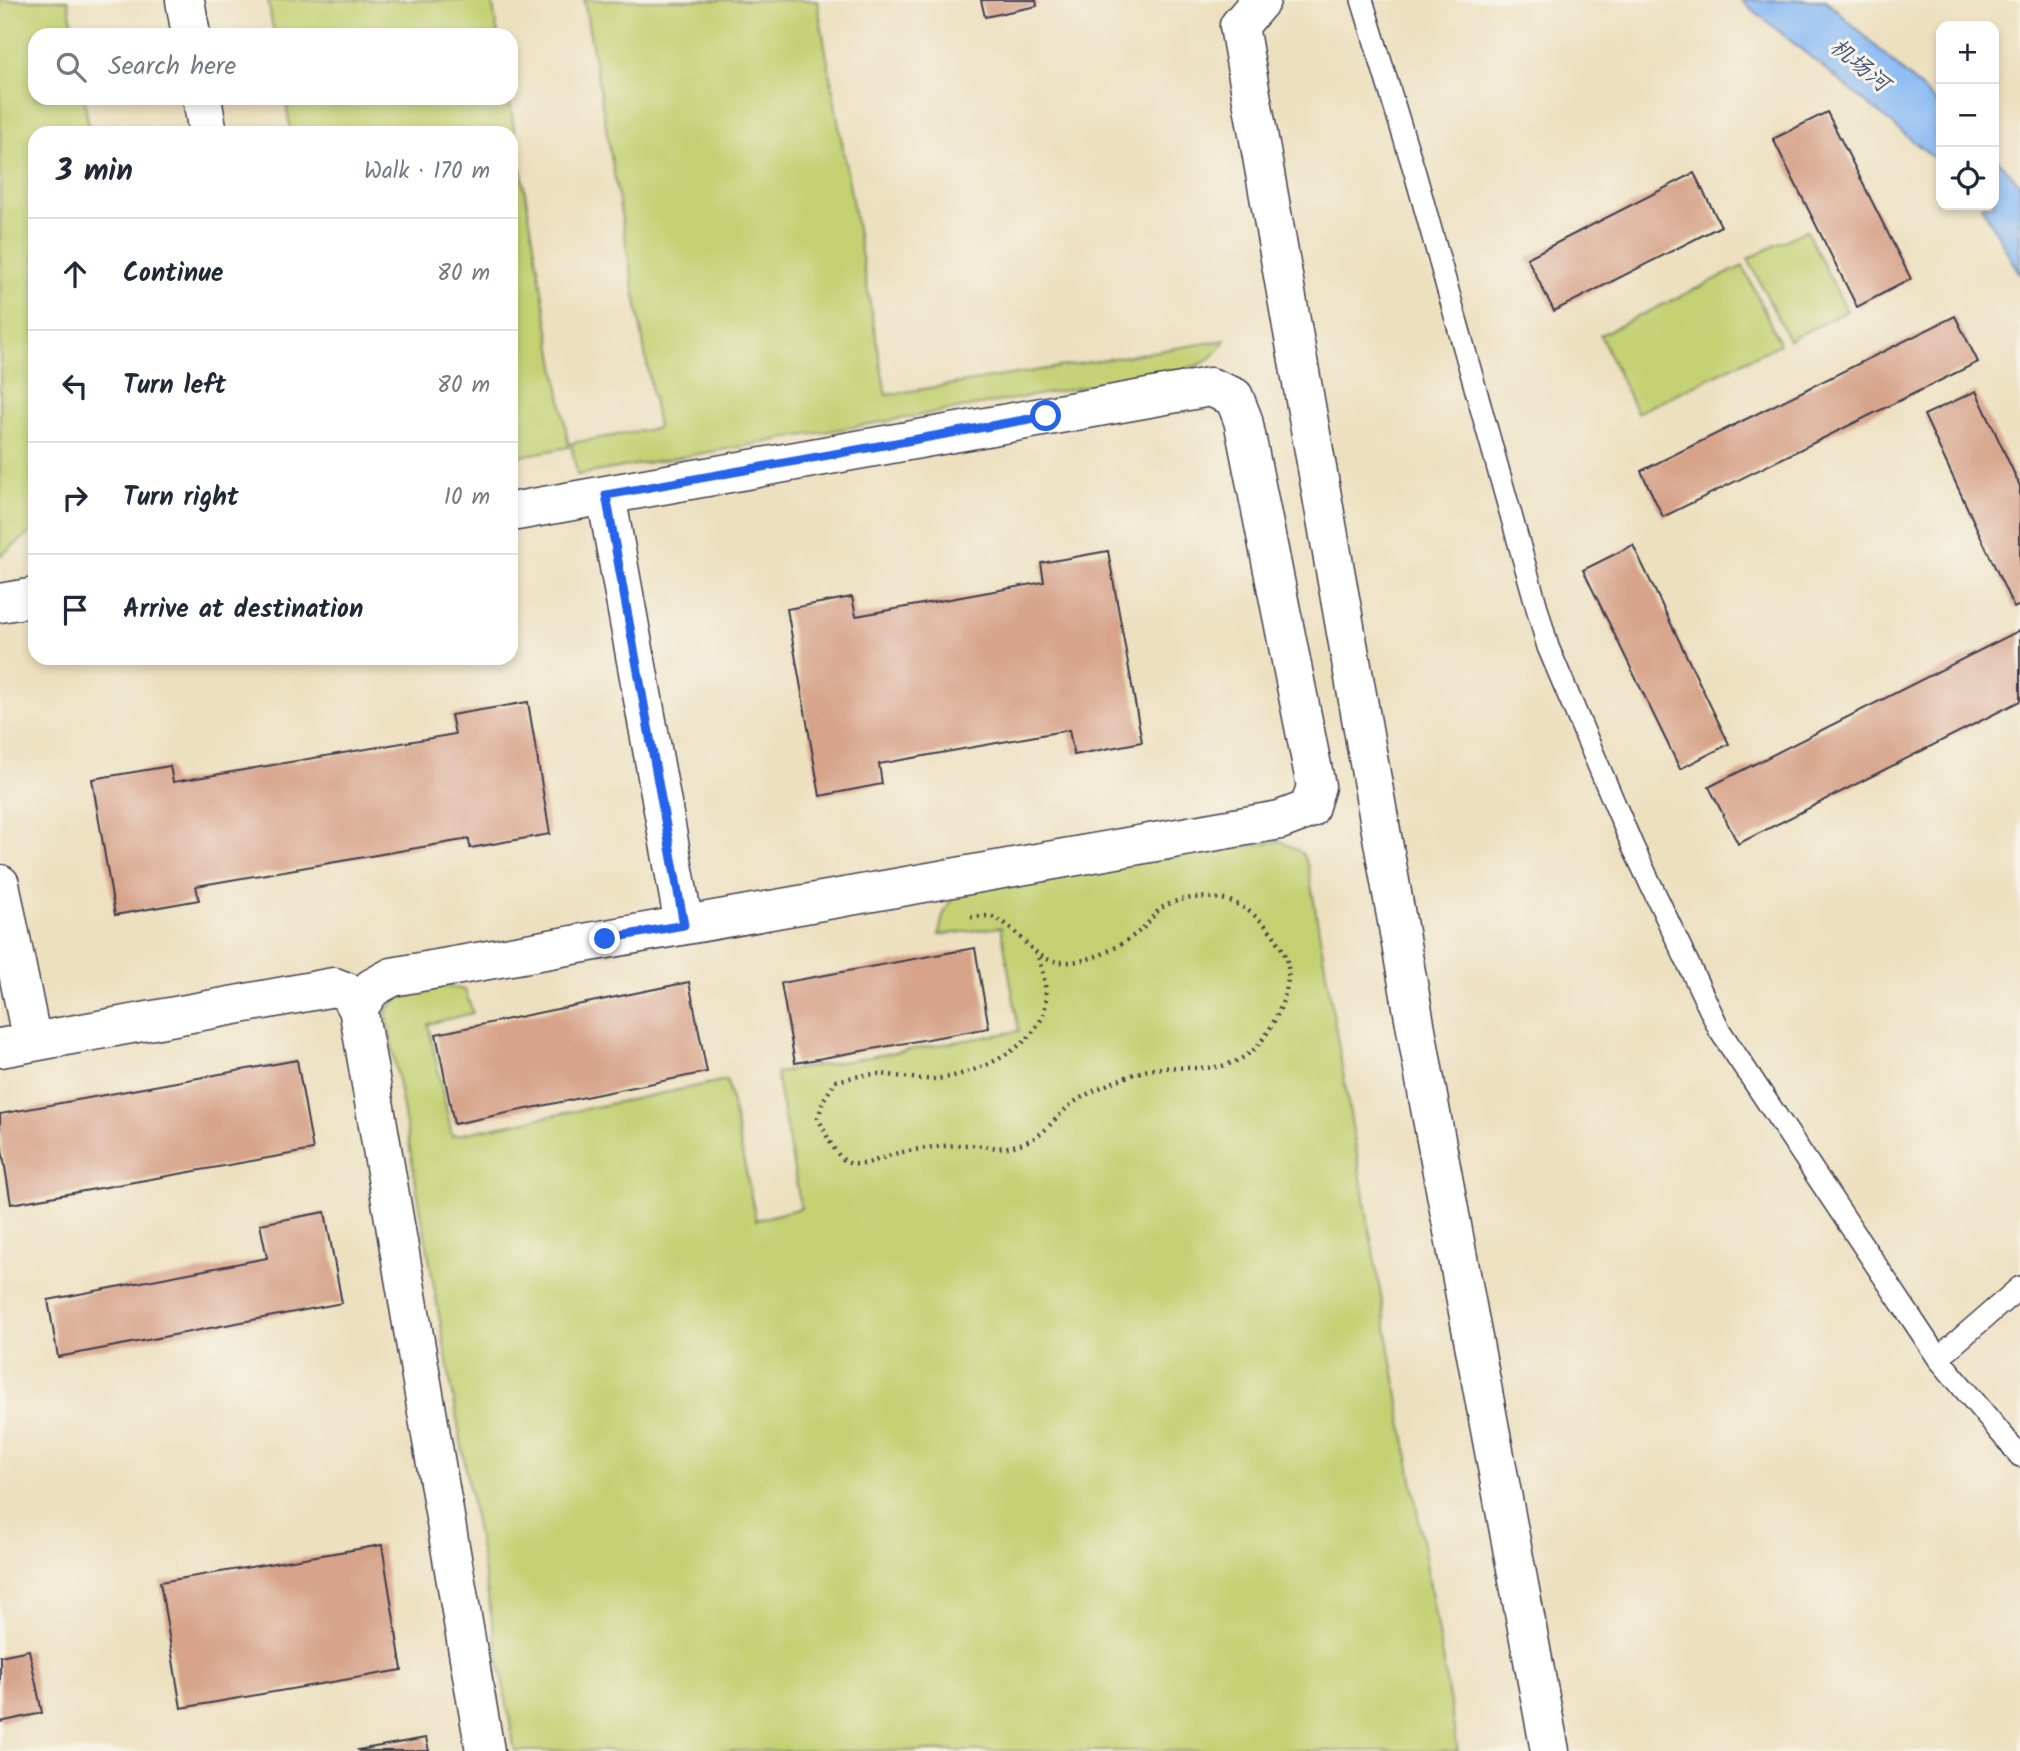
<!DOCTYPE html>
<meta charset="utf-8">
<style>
body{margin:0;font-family:Kalam,"LXGW WenKai TC",sans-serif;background:#f6f6f7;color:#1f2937}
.controls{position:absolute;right:21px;top:21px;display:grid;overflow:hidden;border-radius:14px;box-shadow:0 4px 10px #0003}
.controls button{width:63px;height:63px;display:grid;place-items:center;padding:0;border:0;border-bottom:2px solid #e0e1e3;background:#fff;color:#1f2937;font:35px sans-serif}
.stop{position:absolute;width:21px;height:21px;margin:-16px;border:5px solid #2563eb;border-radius:50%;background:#fff}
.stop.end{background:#2563eb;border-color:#fff;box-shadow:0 2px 7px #0008}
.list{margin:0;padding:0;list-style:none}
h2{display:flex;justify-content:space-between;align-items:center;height:91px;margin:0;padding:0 28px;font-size:30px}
h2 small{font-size:23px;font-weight:400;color:#747a83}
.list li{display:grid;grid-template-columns:46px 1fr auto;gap:21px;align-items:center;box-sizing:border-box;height:112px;padding:0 28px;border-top:2px solid #e0e1e3}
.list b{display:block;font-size:26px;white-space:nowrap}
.list em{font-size:23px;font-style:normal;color:#747a83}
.icon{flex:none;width:38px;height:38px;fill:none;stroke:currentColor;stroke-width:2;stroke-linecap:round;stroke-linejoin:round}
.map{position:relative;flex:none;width:2020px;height:1751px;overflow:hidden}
.search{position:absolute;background:#fff;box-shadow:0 4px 10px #0003;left:28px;top:28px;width:490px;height:77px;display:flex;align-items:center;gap:18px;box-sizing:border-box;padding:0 24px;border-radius:21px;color:#747a83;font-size:26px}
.panel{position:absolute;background:#fff;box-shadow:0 4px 10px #0003;left:28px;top:126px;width:490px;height:539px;border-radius:21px}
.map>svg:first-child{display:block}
.green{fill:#c3d173;stroke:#727a57;stroke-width:2}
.water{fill:#89baf5;stroke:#566e98;stroke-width:2}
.building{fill:#d7a38a}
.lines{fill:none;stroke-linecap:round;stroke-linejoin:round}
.service-casing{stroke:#403e4f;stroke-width:24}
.minor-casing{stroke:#403e4f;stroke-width:41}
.path{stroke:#403e4f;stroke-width:4.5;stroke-dasharray:2 5;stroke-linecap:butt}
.service{stroke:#fff;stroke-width:21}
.minor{stroke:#fff;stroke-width:38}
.route{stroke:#2563eb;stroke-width:9}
.labels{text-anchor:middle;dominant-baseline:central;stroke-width:6;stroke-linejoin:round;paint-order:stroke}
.water-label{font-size:23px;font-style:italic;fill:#415073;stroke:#f7f3e8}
</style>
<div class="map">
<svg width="2020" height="1751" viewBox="0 0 2020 1751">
<rect width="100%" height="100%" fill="#f7f3e8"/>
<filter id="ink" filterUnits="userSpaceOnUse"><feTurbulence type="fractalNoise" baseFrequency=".0143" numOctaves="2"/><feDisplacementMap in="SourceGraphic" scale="14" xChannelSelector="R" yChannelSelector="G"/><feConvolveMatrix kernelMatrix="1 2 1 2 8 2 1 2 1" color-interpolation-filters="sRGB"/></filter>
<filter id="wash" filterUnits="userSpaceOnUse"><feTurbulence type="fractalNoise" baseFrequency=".00686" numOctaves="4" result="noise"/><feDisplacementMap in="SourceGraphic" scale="28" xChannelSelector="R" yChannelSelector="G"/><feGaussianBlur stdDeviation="1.57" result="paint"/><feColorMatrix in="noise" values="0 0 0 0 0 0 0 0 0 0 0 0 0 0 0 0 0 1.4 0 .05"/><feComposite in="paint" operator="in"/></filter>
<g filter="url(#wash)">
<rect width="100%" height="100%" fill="#ede0bf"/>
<path class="green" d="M0,0H68L74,35H35V98H84L90,133H35V529L0,556Z
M268,0H492L498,35H274Z
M584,0H817L886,395L1225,340C1214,359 1206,363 1186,369L577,475L571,443L658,428Z
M285,98H509L569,447L511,458V133H291Z
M1806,230L1847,311L1789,340L1748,259Z
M1743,266L1780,344L1637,413L1600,335Z
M1281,841L1302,853L1308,866L1458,1751H515L386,1011L401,994L431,983L465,990L473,1013L428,1024L452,1136L727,1080L756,1220L801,1208L776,1073L1019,1031L1001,927L939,935C944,901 951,895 983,885Z"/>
<path class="water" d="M1741,0H1826L1941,107V164Z
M1994,156L2020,184V275L1981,205H1994Z"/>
<g id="blocks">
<path class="building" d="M981,0H1036L1037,6L985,17Z
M1827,112L1911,279L1857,307L1773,139Z
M1694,173L1721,226L1554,311L1527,258Z
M1955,316L1978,362L1663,517L1641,471Z
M1976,391L2020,486V605L2014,608L1924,415Z
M1633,545L1729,744L1680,769L1583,570Z
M1108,551L1142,742L1074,755L1069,730L879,764L882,784L820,796L787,609L852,597L856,616L1044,582L1041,563Z
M2020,630V701L1738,844L1709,787Z
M528,702L550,834L470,848L469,839L196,886L199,900L115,915L92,779L170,766L173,782L455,734L451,715Z
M975,948L989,1028L795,1063L781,983Z
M689,982L707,1072L454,1124L436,1034Z
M297,1060L313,1150L11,1204L0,1137V1114Z
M325,1212L342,1303L58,1357L48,1300L267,1258L260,1224Z
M382,1545L402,1670L181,1708L160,1582Z
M29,1650L42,1713L0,1722V1656Z
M426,1738L429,1751H359L358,1750Z"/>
</g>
</g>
<g filter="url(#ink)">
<use href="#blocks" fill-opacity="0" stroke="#403e4f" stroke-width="2"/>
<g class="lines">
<g class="service-casing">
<path id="service" d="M1362,0L1415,173L1548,647L1633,847L1720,1031L1938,1358L2020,1456
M1938,1358L2020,1287"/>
</g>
<g class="minor-casing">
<path id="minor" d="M185,0L191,35
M1261,0L1239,26L1428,1097L1550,1751
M202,98L208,133
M606,495L684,925
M0,603L35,597
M0,884L32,1042
M358,1008L372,988L392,977L1280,820L1309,809L1316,786L1243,420L1234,397L1210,387L511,512
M0,1048L334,987L347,992L358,1008L485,1751"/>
</g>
<path class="path" d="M971,917C977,917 986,915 992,917C1020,926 1030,961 1061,962C1090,964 1120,947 1142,929C1149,923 1153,915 1160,909C1177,897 1201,896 1221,899C1249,903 1284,938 1288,967C1291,993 1271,1035 1251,1052C1217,1079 1182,1061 1144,1071C1123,1077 1084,1093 1068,1107C1055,1118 1044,1135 1028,1141C999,1153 993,1145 966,1145C945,1145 924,1148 903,1152C886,1154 864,1170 847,1162C834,1155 825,1131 818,1118L824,1099L836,1081C850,1078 865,1074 879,1074C897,1075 915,1080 933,1079C970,1077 1033,1050 1044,1012C1049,992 1043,973 1037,954"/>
<use href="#service" class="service"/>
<use href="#minor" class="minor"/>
</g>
</g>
<g class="lines" filter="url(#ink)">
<path class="route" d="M605,939L684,925L606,495L1046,416"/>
</g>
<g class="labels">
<g class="water-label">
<text transform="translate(1859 66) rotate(39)">机场河</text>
</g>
</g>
</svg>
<div class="controls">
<button>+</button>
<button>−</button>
<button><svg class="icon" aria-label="locate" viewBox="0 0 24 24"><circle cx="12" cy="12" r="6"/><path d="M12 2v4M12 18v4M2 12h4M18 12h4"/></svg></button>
</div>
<div class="stop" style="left:1046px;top:416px"></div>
<div class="stop end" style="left:605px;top:939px"></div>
<div class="search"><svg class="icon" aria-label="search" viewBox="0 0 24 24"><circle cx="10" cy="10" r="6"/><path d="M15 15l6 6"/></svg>Search here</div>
<section class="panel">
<h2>3 min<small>Walk · 170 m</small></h2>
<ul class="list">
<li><svg class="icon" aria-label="ahead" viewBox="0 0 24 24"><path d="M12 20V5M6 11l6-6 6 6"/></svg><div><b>Continue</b></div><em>80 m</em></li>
<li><svg class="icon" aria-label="left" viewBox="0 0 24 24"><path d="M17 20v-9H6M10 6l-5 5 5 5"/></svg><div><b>Turn left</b></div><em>80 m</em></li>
<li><svg class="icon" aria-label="right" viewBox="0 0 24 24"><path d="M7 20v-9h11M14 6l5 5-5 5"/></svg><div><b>Turn right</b></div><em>10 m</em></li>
<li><svg class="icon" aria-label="arrive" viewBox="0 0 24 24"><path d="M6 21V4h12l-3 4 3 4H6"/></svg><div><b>Arrive at destination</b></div></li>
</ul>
</section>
</div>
